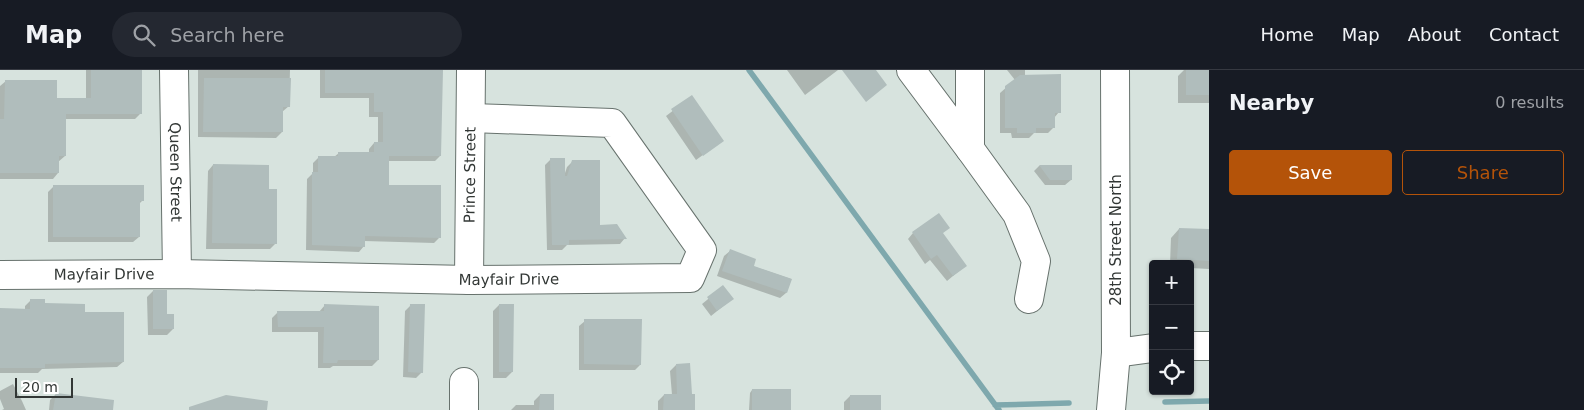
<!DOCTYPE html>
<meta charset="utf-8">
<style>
body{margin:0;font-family:"DejaVu Sans",sans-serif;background:#242831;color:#f1f3f6}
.controls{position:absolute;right:15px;bottom:15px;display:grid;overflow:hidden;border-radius:5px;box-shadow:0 1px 4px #0004}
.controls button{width:45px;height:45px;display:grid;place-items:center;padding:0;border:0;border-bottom:1px solid #363941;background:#171b24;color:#f1f3f6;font:25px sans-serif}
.scale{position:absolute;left:15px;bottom:12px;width:58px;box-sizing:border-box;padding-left:5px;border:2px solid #323735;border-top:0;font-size:14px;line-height:18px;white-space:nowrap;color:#323735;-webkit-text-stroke:4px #fff;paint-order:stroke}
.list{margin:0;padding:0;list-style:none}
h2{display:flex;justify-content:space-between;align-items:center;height:65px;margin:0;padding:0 20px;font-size:21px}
h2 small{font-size:16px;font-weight:400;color:#9ea1a6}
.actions{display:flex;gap:10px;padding:15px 20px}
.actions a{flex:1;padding:11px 0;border:1px solid #b45309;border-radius:5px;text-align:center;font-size:18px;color:#b45309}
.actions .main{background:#b45309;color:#fff}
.icon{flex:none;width:28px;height:28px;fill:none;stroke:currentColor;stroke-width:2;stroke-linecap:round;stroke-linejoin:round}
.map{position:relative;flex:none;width:1209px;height:340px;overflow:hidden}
header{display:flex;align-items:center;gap:30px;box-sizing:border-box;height:70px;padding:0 25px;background:#171b24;border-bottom:1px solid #363941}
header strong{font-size:24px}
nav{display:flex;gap:28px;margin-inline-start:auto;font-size:18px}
.search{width:350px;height:45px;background:#242831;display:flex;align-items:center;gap:12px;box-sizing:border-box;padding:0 18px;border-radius:28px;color:#9ea1a6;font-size:19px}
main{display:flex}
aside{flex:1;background:#171b24}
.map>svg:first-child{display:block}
.shadow{fill:#0003}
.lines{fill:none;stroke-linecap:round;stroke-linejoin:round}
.stream{stroke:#7ea8ad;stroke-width:5.5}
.building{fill:#b0bdbc}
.minor-casing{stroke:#67726d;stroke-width:30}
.minor{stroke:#fff;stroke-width:28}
.labels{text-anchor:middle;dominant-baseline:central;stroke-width:4;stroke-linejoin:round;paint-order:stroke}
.street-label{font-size:15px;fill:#323735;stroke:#fff}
</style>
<header>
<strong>Map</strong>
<div class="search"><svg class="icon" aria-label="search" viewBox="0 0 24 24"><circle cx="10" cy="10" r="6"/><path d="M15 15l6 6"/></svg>Search here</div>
<nav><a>Home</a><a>Map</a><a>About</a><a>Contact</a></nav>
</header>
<main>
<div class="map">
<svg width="1209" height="340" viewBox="0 0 1209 340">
<rect width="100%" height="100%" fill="#d7e3de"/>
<path class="shadow" d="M86,0H140V44L135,49H65V86L58,92V103L53,109H0V16L6,11L55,29H86Z
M198,0H290L289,36L282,42V62L276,68L198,67Z
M320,0H441L440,86L435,91H387V116L439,168L434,173L364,171V176L359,182L306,180L307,109L313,103V93L319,87H334L339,83H369V79L374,73H378V47H369V28H320Z
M787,0H838L805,25Z
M1007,0H1025V6L1059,42L1054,48V57L1048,63H1034L1029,68H1012L1011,63H1000V23L1015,10Z
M1184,0H1209V33H1178V6Z
M691,27L722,71L696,90L666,46Z
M551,89L564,106L567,97L573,91L599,156L625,168L620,174L567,175L562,180H547L545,95Z
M213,95L276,173L270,179H206L208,101Z
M1039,96H1071V110L1065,115H1045L1034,101Z
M54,116L143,130L139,134V167L133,172H48V122Z
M1179,159L1209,161V199L1190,198V194H1170L1171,168Z
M913,163L942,164L965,196L947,211L930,190L925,194L908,169Z
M730,181L752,196L791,209L786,223L780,228L717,206L724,186Z
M723,217L732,229L711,246L702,234Z
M153,221L173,259L167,265H148L147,227Z
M31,230L83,243L123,292L117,297L42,299L38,303H0V240L25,241V236Z
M325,235L378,290L372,296H333L330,298H318V262H272V248L278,242H319Z
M411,235L422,302L416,308L403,307L405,241Z
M499,235L512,302L506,308H493V241Z
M585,251L640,295L635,300H579V256Z
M676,295L691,325L694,340H658V331L664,325H672L670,301Z
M13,314L22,331L26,340H2L4,339L0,329V321Z
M752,320L790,340H749L750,323Z
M56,324L95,340H49L50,330Z
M540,325L553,340H511L516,335H534V331Z
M850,326L880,340H844V332Z"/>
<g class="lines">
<path class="stream" d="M749,0L999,340
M1165,332L1209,331
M995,335L1069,333"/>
</g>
<path class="building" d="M91,0H142V44H66V86H59V103H0V49H4L5,10H57V28H91Z
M325,0H443L441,86H389V115H441V168L365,166V177L312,175V102H318V86H338V82H374V72H383V42H374V23H325Z
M842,0H876L887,15L866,32Z
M1186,0H1209V25H1186Z
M1061,4V43H1055V58H1036V63H1017V58H1005V16L1020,5Z
M204,8H291L290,37H283V62H203Z
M692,25L724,71L703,86L671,39Z
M550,88H565V106H567L572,90H600V155L617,154L627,169L569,170V175H552Z
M213,94L269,95V119H277V174L212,173Z
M1039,95H1072V110H1050Z
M53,115H144V131H140V167H53Z
M939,143L950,158L943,163L967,196L953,206L937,185L931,189L912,162Z
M1179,158L1209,159V191L1177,189Z
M730,179L756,189L754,196L792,209L787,223L722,201Z
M723,215L734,229L717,241L707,227Z
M153,220H167V244H174V259H153Z
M30,229H45V233L85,234V242H124V292L45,294V298H0V238L30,239Z
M324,234L379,236V290H338L337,293H323L324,257H278L277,241H324Z
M410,234H425L423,303L408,302Z
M499,234H514L513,302H499Z
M584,249H642L641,295L584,294Z
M690,293L692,324H695V340H663L664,324H677L676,294Z
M752,319H791V340H752Z
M56,323L114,330L113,340H53Z
M540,324H554V340H539Z
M226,325L268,331L267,340H189V337Z
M850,325H881V340H850Z"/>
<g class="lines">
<g class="minor-casing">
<g id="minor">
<path id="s1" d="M174,0L177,204"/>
<path d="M911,0L970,79V0"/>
<path d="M970,79L1017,144L1036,191L1029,229"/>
<path id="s2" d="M0,205L177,204L469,210L690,208L702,180L612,53L471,48"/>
<path id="s3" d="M469,210L471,0"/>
<path d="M1190,276H1209"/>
<path d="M1116,283L1153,278"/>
<path d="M464,340V312"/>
<path d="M1111,340L1116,283L1115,0"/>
</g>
</g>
<use href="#minor" class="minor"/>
</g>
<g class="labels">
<g class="street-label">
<text stroke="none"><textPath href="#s1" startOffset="102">Queen Street</textPath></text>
<text stroke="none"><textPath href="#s3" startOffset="105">Prince Street</textPath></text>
<text transform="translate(1116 170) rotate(-90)">28th Street North</text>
<text stroke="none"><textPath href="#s2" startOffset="104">Mayfair Drive</textPath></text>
<text stroke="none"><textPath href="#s2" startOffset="509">Mayfair Drive</textPath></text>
</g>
</g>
</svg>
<div class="controls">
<button>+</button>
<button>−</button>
<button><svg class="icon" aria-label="locate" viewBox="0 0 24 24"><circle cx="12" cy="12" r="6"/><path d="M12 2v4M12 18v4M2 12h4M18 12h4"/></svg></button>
</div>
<div class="scale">20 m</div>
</div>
<aside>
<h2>Nearby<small>0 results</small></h2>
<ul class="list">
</ul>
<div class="actions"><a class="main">Save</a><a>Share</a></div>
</aside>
</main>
